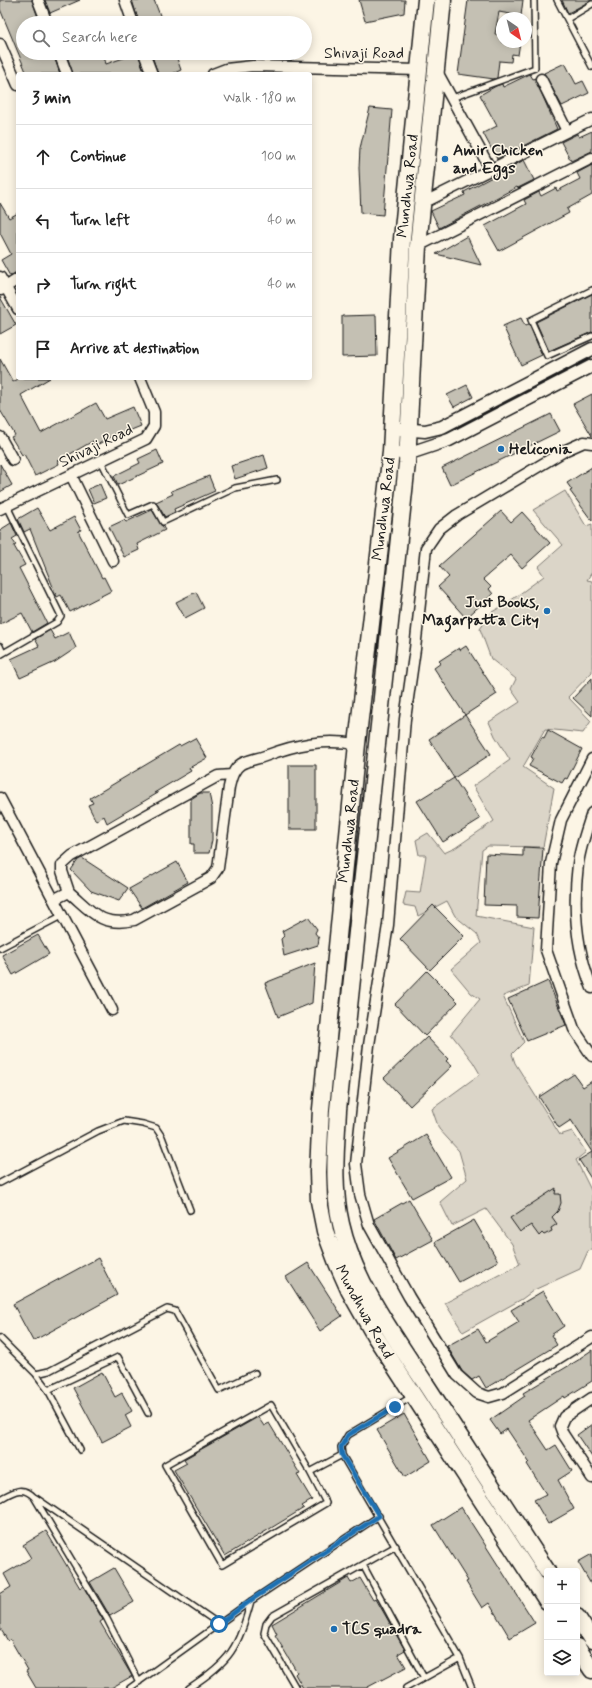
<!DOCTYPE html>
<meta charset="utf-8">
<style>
body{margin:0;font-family:Mynerve,sans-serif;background:#f6f6f6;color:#222}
.controls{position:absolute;right:12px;bottom:12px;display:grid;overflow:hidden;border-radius:4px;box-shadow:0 2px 10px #0003}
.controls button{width:36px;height:36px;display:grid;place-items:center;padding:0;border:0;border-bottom:1px solid #e0e0e0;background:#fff;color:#222;font:20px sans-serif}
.compass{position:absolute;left:496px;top:12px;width:36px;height:36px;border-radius:50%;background:#fff;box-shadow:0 2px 10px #0003;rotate:145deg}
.stop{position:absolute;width:12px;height:12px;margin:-9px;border:3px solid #1f6fb2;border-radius:50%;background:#fff}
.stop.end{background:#1f6fb2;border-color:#fff;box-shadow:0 1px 4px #0008}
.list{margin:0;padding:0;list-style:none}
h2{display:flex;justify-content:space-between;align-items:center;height:52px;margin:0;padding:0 16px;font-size:17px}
h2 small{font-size:13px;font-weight:400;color:#767676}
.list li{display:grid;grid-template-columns:26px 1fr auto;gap:12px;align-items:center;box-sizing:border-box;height:64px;padding:0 16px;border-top:1px solid #e0e0e0}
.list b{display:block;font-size:15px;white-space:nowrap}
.list em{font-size:13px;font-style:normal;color:#767676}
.icon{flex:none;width:22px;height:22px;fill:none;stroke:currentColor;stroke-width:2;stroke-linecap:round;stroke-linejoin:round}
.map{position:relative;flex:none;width:592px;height:1688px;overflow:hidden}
.search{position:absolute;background:#fff;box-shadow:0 2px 10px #0003;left:16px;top:16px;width:296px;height:44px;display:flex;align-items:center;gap:10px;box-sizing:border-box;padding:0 14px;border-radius:22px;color:#767676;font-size:15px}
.panel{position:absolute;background:#fff;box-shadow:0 2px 10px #0003;left:16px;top:72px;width:296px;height:308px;border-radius:4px}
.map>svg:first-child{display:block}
.green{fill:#dbd5c8;stroke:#7c7872}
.building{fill:#c4c0b3;stroke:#1c1c1c}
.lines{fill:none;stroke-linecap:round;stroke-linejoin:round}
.service-casing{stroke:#1c1c1c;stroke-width:8}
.minor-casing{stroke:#1c1c1c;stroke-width:13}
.tertiary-casing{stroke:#1c1c1c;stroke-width:15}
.trunk-casing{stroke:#1c1c1c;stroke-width:19}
.service{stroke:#fcf5e5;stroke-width:5}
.minor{stroke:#fcf5e5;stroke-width:10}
.tertiary{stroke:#fcf5e5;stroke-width:12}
.trunk{stroke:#fcf5e5;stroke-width:16}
.route{stroke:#1f6fb2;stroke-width:5}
.poi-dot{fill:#1f6fb2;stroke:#fcf5e5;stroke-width:1.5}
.labels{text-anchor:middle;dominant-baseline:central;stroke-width:3;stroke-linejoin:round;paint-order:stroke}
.street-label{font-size:16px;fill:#1c1c1c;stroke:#fcf5e5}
.poi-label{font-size:16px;font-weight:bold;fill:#1c1c1c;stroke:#fcf5e5;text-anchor:start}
</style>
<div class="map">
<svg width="592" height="1688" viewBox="0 0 592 1688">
<rect width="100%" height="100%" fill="#fcf5e5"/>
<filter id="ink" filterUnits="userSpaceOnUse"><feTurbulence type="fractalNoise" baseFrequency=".025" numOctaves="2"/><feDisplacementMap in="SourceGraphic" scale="8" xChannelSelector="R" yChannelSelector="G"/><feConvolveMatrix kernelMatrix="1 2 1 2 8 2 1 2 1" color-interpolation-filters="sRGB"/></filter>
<g filter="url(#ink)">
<path class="green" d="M565,491L586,526L592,524V572L587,580L592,581V672L568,697L591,721L583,733L545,729L523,767L554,788L543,847L488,846L482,850L476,916L534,927L529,986L503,996L524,1042L512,1054L515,1063L560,1135L572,1131L586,1152L576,1160L592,1192V1250L588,1251L580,1269L534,1290L522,1299L463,1332L445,1303L520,1264L512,1244L486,1209L452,1226L440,1202L467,1179L459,1151L439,1129L432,1109L480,1074L473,1062L451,1034L480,999L471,993L451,969L481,943L477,934L455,916L447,901L418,916L415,907L403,905L406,892L420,893L426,855H419L416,840L428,833L444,853L455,848L494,821L473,786L510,760L495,736L489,722L520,702L511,689L516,679L491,659L480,629L492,612L506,604L544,576L538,567L563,545L533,510Z"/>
<path class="building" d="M0,0H32L40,23H23V53H53L60,74H27L0,9Z
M45,0H80L50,13Z
M132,0H154L163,23H139Z
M359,0H405L404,13L365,21Z
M468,0H523L521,16L499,12L495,34L502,35V42H520L518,55L512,54L511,62L499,61L497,78L494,79L458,74Z
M562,0H592L568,13Z
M66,53H103L106,64L138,53L145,74H73Z
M151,53H175L181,70L172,74H158Z
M565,63L576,84L583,81L589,93L562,106L544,73Z
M530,74L533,79L535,78L557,129L497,159L483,133L497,126L480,95L496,86L502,84L503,87Z
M370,108L392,110L383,215L361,213L359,168L360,148Z
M592,131V151L571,161L561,142L577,134L579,137Z
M524,160L534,180L518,188L517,187L439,228L431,211L465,195L464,192Z
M592,165V195L567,209L569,213L499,251L485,226L526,204L524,200L539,192L541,196L556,188L557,191L580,179L577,173Z
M0,203L9,218L18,213V271L10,276L1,260L11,254L0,233Z
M467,236L481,265L436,254Z
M592,294V332L549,351L536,322Z
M0,297L16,325L0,334Z
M376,315L377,356L342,357V316Z
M521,318L525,326L529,324L542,355L521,365L503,326Z
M0,359L13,382L20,378H50L21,395L41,433L96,403L105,419L133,407L141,426L119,435L118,433L95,446L93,441L58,461L59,464L35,476L24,454L22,455L11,437L15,435L0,410Z
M467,385L473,397L454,407L447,395Z
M592,394V436L573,404Z
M551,414L560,431L450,485L442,468Z
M157,450L163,464L118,485L114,476L140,463L138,459Z
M264,455L268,468L235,479L231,466Z
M0,464L12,485L0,492Z
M592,467V521L570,491L572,490L567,483Z
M209,476L215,491L174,509L175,512L165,517L156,502L173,494L171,491Z
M100,484L106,498L94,503L88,489Z
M37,508L50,530L74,517L81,530L78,531L102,578L104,577L111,591L70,612L61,595L57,597L55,592L30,529L24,532L18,519Z
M152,510L165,530L137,544L139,550L124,557L109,527L124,520L126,522Z
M501,511L511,522L522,512L550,543L522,568L511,555L483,579L491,587L489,589L493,594L466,618L438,587L449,577L439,566Z
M11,523L17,536L12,539L16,545L14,546L25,565L19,568L47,623L32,632L22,613L0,624V530Z
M196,592L204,608L185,618L176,602Z
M50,630L55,639L69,632L76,648L55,662L20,678L11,659L39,646L35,639Z
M466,646L497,694L465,715L434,668L441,663L439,661L459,648L460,650Z
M592,678V716L573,698Z
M465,715L491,754L454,778L429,739Z
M548,730L582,749L567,779L565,778L562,783L529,766L533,758L531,757L542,737L544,738Z
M195,738L207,758L189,768L191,771L154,793H158L107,823L104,816L96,821L88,805L93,803L90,798L179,745L180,746Z
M289,765H316V829H289Z
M454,778L480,819L443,842L417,801Z
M200,793H209L212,808V840L209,853H194V844H191V799Z
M523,847L543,848L538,918L517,917V906L484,905L486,854L523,856Z
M82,858L128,888L119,901L91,891L71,870L78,860Z
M177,862L188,882L142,908L129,889Z
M433,905L464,936L430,970L400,939Z
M308,917L317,929L315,933L319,938L318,945L284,956L281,939L284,936L282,931Z
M38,935L49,954L13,975L2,955Z
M315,963L312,1003L278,1017L265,983Z
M427,971L458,1002L425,1036L395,1004Z
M548,981L566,1025L527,1041L508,999Z
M427,1037L448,1059L446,1061L452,1066L410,1106L384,1078Z
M574,1074L583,1087L592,1081V1180L579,1160L592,1152L571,1120L559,1128L539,1097Z
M426,1135L451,1177L412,1198L388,1158Z
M556,1188L555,1194H560L561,1203L558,1211L552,1217L557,1224L551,1228L552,1231L544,1235L542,1233L539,1236L531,1225L520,1232L510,1218Z
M409,1199L433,1240L396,1260L374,1219Z
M474,1220L498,1261L459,1282L435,1242Z
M98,1258L117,1295L33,1341L13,1304Z
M308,1263L342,1316L320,1331L286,1277Z
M543,1291L564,1326L551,1335L557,1345L486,1388L479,1376L472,1380L462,1371L447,1346L478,1329L486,1342L519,1322L511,1310Z
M592,1350V1381L565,1398L564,1396L528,1420L548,1450L556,1445L572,1471L558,1480L574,1509L548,1524L534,1500L546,1494L527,1464L529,1462L507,1429L500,1434L490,1420L525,1396L523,1393L580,1359V1358Z
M102,1372L115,1397L122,1393L132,1411L125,1415L131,1427L102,1442L73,1388Z
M404,1414L431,1461L405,1477L377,1430Z
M258,1417L264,1426L269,1423L300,1474L297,1475L312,1500L302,1506L304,1508L225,1556L174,1470L187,1463L184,1459Z
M592,1424V1457L577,1435Z
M461,1507L535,1623L510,1638L489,1603L482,1608L466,1582L468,1581L433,1525Z
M46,1531L80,1588L83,1586L103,1620L100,1622L132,1676L111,1688H36L26,1671L28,1670L10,1639L8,1641L0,1628V1594L11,1587L4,1574L31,1558L23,1545Z
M592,1554V1586L578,1562Z
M114,1568L134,1602L110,1616L90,1582Z
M348,1578L351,1583L360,1578L373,1600L376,1599L405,1650L398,1654L406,1667L366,1688H303L295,1674L297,1672L275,1635L277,1634L272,1624Z"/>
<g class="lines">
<g class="service-casing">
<path id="service" d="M557,0L592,67
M567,19L592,4
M452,98L535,68L534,0
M592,290L531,320L547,356L592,336
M101,461L128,515L153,504L163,522L235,488L277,480
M0,646L3,653
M0,655L57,622L61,616L7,506
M0,948L63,915
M0,1183L98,1131L124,1121L143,1124L156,1128L162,1137L190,1210
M0,1338L36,1374L49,1371L167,1309L175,1311L219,1390L255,1373
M36,1374L48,1390
M413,1396L348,1435L341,1447L342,1455L460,1658L472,1688
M80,1450L48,1390L118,1357L148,1413
M310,1472L326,1503L222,1565L165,1465L271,1405L310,1472L342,1455
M36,1498L219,1624
M0,1499C13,1492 22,1485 34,1497L107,1619L139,1682
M363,1565L424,1678
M130,1688L251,1601L379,1516
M189,1688C231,1661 238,1648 251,1601
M296,1688L264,1633L266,1624L272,1616L396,1546
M406,1688L460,1658"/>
</g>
<g class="minor-casing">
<path id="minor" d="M38,0L47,23
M125,0L133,23
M0,44L18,85
M59,53L67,74
M144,53L152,74
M436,70L491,170
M213,74L226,69L253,66L419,70
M541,79L567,131
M423,203L592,119
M418,246L592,158
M0,277L18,309
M1,290L18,279
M0,437L13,460
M592,443L584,442L566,450L457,515L439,529L426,548L415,649L405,719L388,925L369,1045L356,1164L360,1194L369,1225L409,1297L457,1375L477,1393L489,1397L503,1393L592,1337
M71,475L113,561
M0,509L146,439L154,426V412L140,378
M592,759L561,820L551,863L546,950L574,1029L592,1056
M0,798L112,1010
M592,813C587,829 580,847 578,864C573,905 576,949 592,988
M69,892C92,912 101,927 134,920L211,878L218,868L229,787C231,779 233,769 241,764C248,760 257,759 265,756C297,744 322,739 357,744
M55,899L69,892L62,871V865L72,856L218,776L232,775
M592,1398L564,1417L560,1426L563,1434L592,1478"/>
</g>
<g class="tertiary-casing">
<path id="tertiary" d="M401,429L425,431L442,427L592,349
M400,453L407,454L449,440L592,366"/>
</g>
<g class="trunk-casing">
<path id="trunk" d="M426,0L402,239L391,452L357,744L321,1109L318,1172L319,1201L325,1231L337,1263L349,1290L375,1336L547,1601
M443,0L418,246L407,463L338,1110C336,1149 332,1186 341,1224C354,1282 395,1337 427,1386C467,1448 507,1509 547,1571
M577,1617L592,1640
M577,1647L592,1670"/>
</g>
<use href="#service" class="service"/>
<use href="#minor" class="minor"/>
<use href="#tertiary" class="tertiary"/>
<use href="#trunk" class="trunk"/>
</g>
</g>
<g class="lines" filter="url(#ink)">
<path class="route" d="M219,1624L251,1600L379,1516L342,1455L341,1447L348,1435L395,1407"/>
</g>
<g class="poi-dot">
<circle cx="445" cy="159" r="4"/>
<circle cx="501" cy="449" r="4"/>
<circle cx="547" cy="611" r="4"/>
<circle cx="334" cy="1629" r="4"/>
</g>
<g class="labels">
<g class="street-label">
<text x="364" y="53">Shivaji Road</text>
<text transform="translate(408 186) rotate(-84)">Mundhwa Road</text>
<text transform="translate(96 446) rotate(-26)">Shivaji Road</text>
<text transform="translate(384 509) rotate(-83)">Mundhwa Road</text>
<text transform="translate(349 831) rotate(-84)">Mundhwa Road</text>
<text transform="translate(364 1312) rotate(61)">Mundhwa Road</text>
</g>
<g class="poi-label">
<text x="453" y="150">Amir Chicken<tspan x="453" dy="18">and Eggs</tspan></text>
<text x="509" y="449">Heliconia</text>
<text x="539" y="602" text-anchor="end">Just Books,<tspan x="539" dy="18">Magarpatta City</tspan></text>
<text x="342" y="1629">TCS quadra</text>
</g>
</g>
</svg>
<div class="controls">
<button>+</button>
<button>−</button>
<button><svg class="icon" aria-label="layers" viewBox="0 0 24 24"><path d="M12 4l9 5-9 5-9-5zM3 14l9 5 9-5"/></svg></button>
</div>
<svg class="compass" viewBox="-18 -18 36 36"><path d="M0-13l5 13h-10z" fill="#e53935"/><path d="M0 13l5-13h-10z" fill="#767676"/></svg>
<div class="stop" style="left:219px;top:1624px"></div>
<div class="stop end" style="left:395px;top:1407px"></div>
<div class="search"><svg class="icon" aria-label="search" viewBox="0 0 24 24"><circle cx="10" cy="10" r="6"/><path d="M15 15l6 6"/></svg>Search here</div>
<section class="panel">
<h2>3 min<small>Walk · 180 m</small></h2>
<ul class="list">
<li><svg class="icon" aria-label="ahead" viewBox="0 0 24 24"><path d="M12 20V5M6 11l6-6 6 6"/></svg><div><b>Continue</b></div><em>100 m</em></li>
<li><svg class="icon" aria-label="left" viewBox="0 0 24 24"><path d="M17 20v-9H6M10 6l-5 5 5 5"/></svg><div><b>Turn left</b></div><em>40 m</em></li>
<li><svg class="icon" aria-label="right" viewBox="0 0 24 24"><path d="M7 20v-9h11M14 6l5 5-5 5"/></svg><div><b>Turn right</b></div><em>40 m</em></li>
<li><svg class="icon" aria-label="arrive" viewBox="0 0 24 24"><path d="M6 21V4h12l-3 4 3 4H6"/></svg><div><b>Arrive at destination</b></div></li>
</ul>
</section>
</div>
